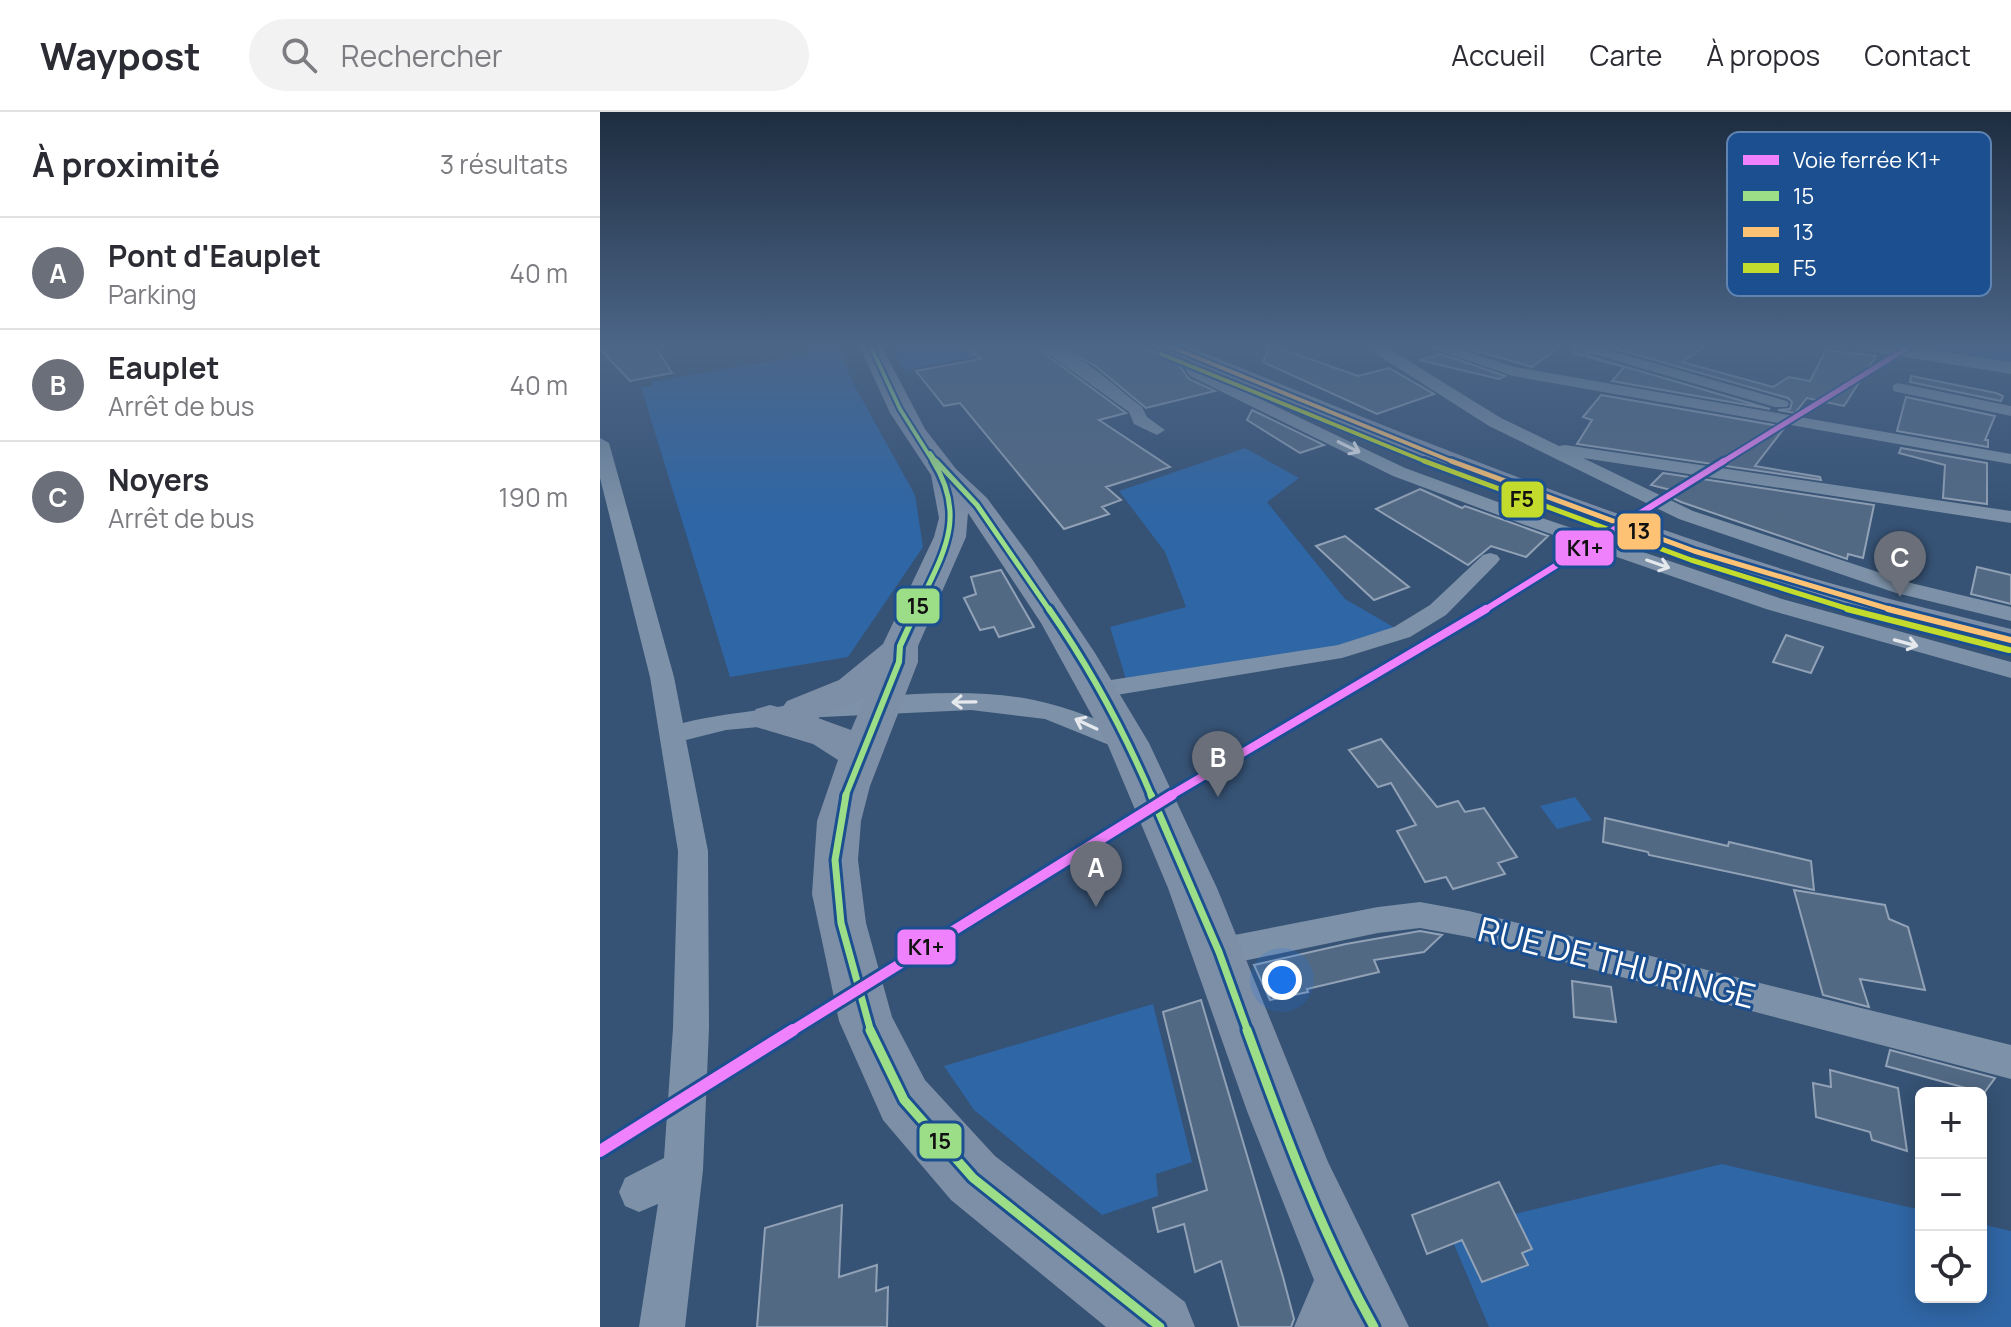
<!DOCTYPE html>
<html lang="fr">
<meta charset="utf-8">
<style>
body{margin:0;font-family:Manrope,sans-serif;background:#f2f2f3;color:#2b2b33}
.controls{position:absolute;right:24px;bottom:24px;display:grid;overflow:hidden;border-radius:12px;box-shadow:0 4px 20px #0003}
.controls button{width:72px;height:72px;display:grid;place-items:center;padding:0;border:0;border-bottom:2px solid #e1e1e2;background:#fff;color:#2b2b33;font:40px sans-serif}
.you{position:absolute;left:682px;top:868px;width:28px;height:28px;margin:-20px;border:6px solid #fff;border-radius:50%;background:#1a73e8;box-shadow:0 0 0 12px #1a73e833}
.badge{display:grid;place-items:center;width:52px;height:52px;border-radius:50%;background:#6b6f79;color:#fff;font-size:26px;font-weight:700}
.pin{position:absolute;translate:-50% -66px;filter:drop-shadow(0 2px 4px #0008)}
.pin::after{content:'';position:absolute;top:42px;width:28px;height:24px;background:inherit;clip-path:polygon(0 0,100% 0,50% 100%)}
.list{margin:0;padding:0;list-style:none}
h2{display:flex;justify-content:space-between;align-items:center;height:104px;margin:0;padding:0 32px;font-size:34px}
h2 small{font-size:26px;font-weight:400;color:#7c7c81}
.list li{display:grid;grid-template-columns:52px 1fr auto;gap:24px;align-items:center;box-sizing:border-box;height:112px;padding:0 32px;border-top:2px solid #e1e1e2}
.list b{display:block;font-size:30px;white-space:nowrap}
.list p{margin:0;font-size:26px;white-space:nowrap;color:#7c7c81}
.list em{font-size:26px;font-style:normal;color:#7c7c81}
.icon{flex:none;width:44px;height:44px;fill:none;stroke:currentColor;stroke-width:2;stroke-linecap:round;stroke-linejoin:round}
.map{position:relative;flex:none;width:1411px;height:1215px;overflow:hidden}
header{display:flex;align-items:center;gap:48px;box-sizing:border-box;height:112px;padding:0 40px;background:#fff;border-bottom:2px solid #e1e1e2}
header strong{font-size:38px}
nav{display:flex;gap:44px;margin-inline-start:auto;font-size:28px}
.search{width:560px;height:72px;background:#f2f2f3;display:flex;align-items:center;gap:20px;box-sizing:border-box;padding:0 28px;border-radius:44px;color:#7c7c81;font-size:30px}
main{display:flex}
aside{flex:1;background:#fff}
.map>svg:first-child{display:block}
.green{fill:#2f66a5}
.building{fill:#526984;stroke:#92a2b6;stroke-width:2}
.lines{fill:none;stroke-linecap:round;stroke-linejoin:round}
.minor{fill:#7d92a8;fill-rule:evenodd}
.tertiary{fill:#7d92a8;fill-rule:evenodd}
.primary{fill:#7d8ea7;fill-rule:evenodd}
.bus-1-far4-casing{stroke:#1b4f8f;stroke-width:8}
.bus-1-far3-casing{stroke:#1b4f8f;stroke-width:10}
.bus-1-far2-casing{stroke:#1b4f8f;stroke-width:12}
.bus-1-far1-casing{stroke:#1b4f8f;stroke-width:13}
.bus-1-casing{stroke:#1b4f8f;stroke-width:15}
.bus-2-far2-casing{stroke:#1b4f8f;stroke-width:8}
.bus-2-far1-casing{stroke:#1b4f8f;stroke-width:10}
.bus-2-casing{stroke:#1b4f8f;stroke-width:12}
.bus-3-far2-casing{stroke:#1b4f8f;stroke-width:8}
.bus-3-far1-casing{stroke:#1b4f8f;stroke-width:10}
.bus-3-casing{stroke:#1b4f8f;stroke-width:12}
.bus-1-far4{stroke:#9cdd88;stroke-width:4}
.bus-1-far3{stroke:#9cdd88;stroke-width:5}
.bus-1-far2{stroke:#9cdd88;stroke-width:6}
.bus-1-far1{stroke:#9cdd88;stroke-width:7}
.bus-1{stroke:#9cdd88;stroke-width:9}
.bus-2-far2{stroke:#fdc273;stroke-width:4}
.bus-2-far1{stroke:#fdc273;stroke-width:5}
.bus-2{stroke:#fdc273;stroke-width:6}
.bus-3-far2{stroke:#c2db2c;stroke-width:4}
.bus-3-far1{stroke:#c2db2c;stroke-width:5}
.bus-3{stroke:#c2db2c;stroke-width:6}
.rail-1-far4-casing{stroke:#1b4f8f;stroke-width:9}
.rail-1-far3-casing{stroke:#1b4f8f;stroke-width:11}
.rail-1-far2-casing{stroke:#1b4f8f;stroke-width:14}
.rail-1-far1-casing{stroke:#1b4f8f;stroke-width:16}
.rail-1-casing{stroke:#1b4f8f;stroke-width:18}
.rail-1-far4{stroke:#ef82fc;stroke-width:5}
.rail-1-far3{stroke:#ef82fc;stroke-width:6}
.rail-1-far2{stroke:#ef82fc;stroke-width:8}
.rail-1-far1{stroke:#ef82fc;stroke-width:10}
.rail-1{stroke:#ef82fc;stroke-width:12}
.oneway{stroke:#e5e9ee}
.labels{text-anchor:middle;dominant-baseline:central;stroke-width:6;stroke-linejoin:round;paint-order:stroke}
.near-street-label{font-size:34px;fill:#fff;stroke:#1b4f8f}
.key{fill:#1b4f8f;stroke:#5f84b1;stroke-width:2}
.key-label{font-size:22px;fill:#fff}
.line-badge{stroke:#1b4f8f;stroke-width:3}
.pale-badge-label{font-size:22px;text-anchor:middle;font-weight:bold;fill:#111}
</style>
<header>
<strong>Waypost</strong>
<div class="search"><svg class="icon" aria-label="search" viewBox="0 0 24 24"><circle cx="10" cy="10" r="6"/><path d="M15 15l6 6"/></svg>Rechercher</div>
<nav><a>Accueil</a><a>Carte</a><a>À propos</a><a>Contact</a></nav>
</header>
<main>
<aside>
<h2>À proximité<small>3 résultats</small></h2>
<ul class="list">
<li><span class="badge">A</span><div><b>Pont d'Eauplet</b><p>Parking</p></div><em>40 m</em></li>
<li><span class="badge">B</span><div><b>Eauplet</b><p>Arrêt de bus</p></div><em>40 m</em></li>
<li><span class="badge">C</span><div><b>Noyers</b><p>Arrêt de bus</p></div><em>190 m</em></li>
</ul>
</aside>
<div class="map">
<svg width="1411" height="1215" viewBox="0 0 1411 1215">
<rect width="100%" height="100%" fill="#365274"/>
<path class="green" d="M205,233H237L253,271L315,383L323,435L248,545L130,565L41,275L52,274V270L208,243Z
M290,233H359L375,245L305,258Z
M1303,233H1411V249Z
M645,336L699,366L667,390L745,487L802,520L742,539L528,574L510,515L586,495L565,440L519,379Z
M975,685L992,708L957,717L940,694Z
M553,892L592,1050L556,1062L558,1084L502,1103L374,998L344,954Z
M1122,1052L1321,1098V1185H1381V1112L1411,1119V1215H889L848,1118Z"/>
<path class="building" d="M29,233H54L72,261L30,269L1,238Z
M362,233H433L526,301L499,308L570,355L506,375L521,388L502,395L509,402L464,417L360,291L344,294L316,259L381,247Z
M456,233H541L579,253L589,267L615,279L546,296L494,253Z
M670,233L758,264L789,256L834,282L777,302L663,250Z
M877,233H962L932,255L866,236Z
M975,233H987L988,244L1170,297L1012,269L1024,255L974,241Z
M1002,233H1107L1082,250L1173,275L1189,265L1210,269L1226,238L1276,244L1244,294L1207,286L1195,301L1178,298L1190,297L1192,290L1188,286Z
M841,242L905,264L899,267L819,248Z
M1311,264L1396,281L1403,284L1401,289L1310,270Z
M1001,283L1185,315L1155,354L1220,365L1221,368L977,332L992,308L983,305Z
M1306,285L1395,304L1385,328H1388V335L1297,319Z
M652,298L724,333L700,341L647,308Z
M1301,336L1387,351V392L1343,386L1345,353L1299,341Z
M1063,361L1274,393L1263,446L1248,442L1247,447L1081,390L1066,383L1071,378L1051,373Z
M820,377L862,396L865,394L948,424L926,445L891,434L868,453L776,397Z
M745,424L809,475L774,488L716,434Z
M1377,455L1411,463V492L1371,482Z
M401,458L434,515L399,525L394,515L380,518L364,486L376,482L371,465Z
M1186,523L1223,535L1211,561L1173,550Z
M781,627L837,695L858,689L865,700L884,696L917,745L898,751L905,762L853,777L846,765L825,770L797,719L816,713L791,671L778,675L749,638Z
M1005,706L1128,734L1129,730L1211,749L1214,778L1049,743L1048,740L1003,730Z
M1194,778L1285,793L1289,807L1308,815L1325,878L1260,867L1269,895L1223,883Z
M820,819L842,823L824,840L774,848L779,860L707,877L708,880L670,888L654,853L746,832Z
M972,869L1011,875L1016,910L974,905Z
M601,888L683,1165L694,1207L691,1215H639L621,1149L595,1160L584,1112L558,1120L553,1096L607,1078L563,900Z
M1290,938L1395,966L1384,981L1286,954Z
M1230,958L1298,976L1307,1039L1272,1028L1270,1020L1216,1005L1213,971L1231,975Z
M899,1070L932,1137L922,1141L928,1153L882,1170L862,1128L827,1142L812,1103Z
M242,1093L239,1165L277,1153L276,1179L288,1175L287,1215H157L165,1116Z"/>
<g class="lines">
<path class="minor" d="M436,233C475,233 511,272 542,295L547,305L565,318L557,323L534,312L529,300Z
M762,233H781L791,238L901,306L959,334L965,333L1411,399V411L983,346L1093,399L1311,471L1411,495V509L1296,481L1079,407L889,314Z
M823,233H846L915,255L1411,342V352L913,264Z
M994,234L1187,289L1189,292L1187,295H1175L989,241V235Z
M594,241L601,245L596,252L600,258L805,356L939,405L1182,487L1411,550V566L1166,497L925,413L793,364L590,264L582,252L589,242Z
M1298,271L1411,294V304L1293,279V273Z
M0,326L9,331L74,565L83,611C122,601 162,600 201,590C275,586 362,573 434,588C471,596 505,610 538,626L542,632L538,638L529,641L445,607L371,598L201,606L170,614L126,618L86,628L108,739L109,916L103,1058L85,1215H39L58,1092L39,1100L25,1094L19,1080L25,1066L64,1046L73,916L78,739L50,565L0,366Z
M890,441L897,443L900,447L897,451L846,503L810,525L742,546L498,586L489,584L485,578L489,572L498,570L738,533L794,515L830,493L883,443Z
M820,790L869,799L1411,933V967L869,825L820,816L778,821L619,854L607,850L602,840L607,830L619,826L778,795Z"/>
<path class="tertiary" d="M1253,233H1298L1411,250V262L1262,238Z"/>
<path class="primary" d="M259,233H281L325,317L356,357L387,386L432,447L495,541L549,631L617,776L728,1050L809,1215H694L714,1168L647,999L568,776L507,631L441,511L368,401L366,425L318,534V550L270,674L261,709L258,748L266,811L292,905L325,968L395,1044L585,1190L595,1215H506L351,1088L283,1008L239,909L212,782L217,709L238,648L213,632L156,615L150,606L156,597L170,593L182,596L187,589L239,568L283,532L334,425L339,406L331,363L290,301ZM265,586L251,618L218,606Z
M554,233H585C782,314 979,393 1182,457C1257,480 1334,498 1411,517V539C1327,518 1243,498 1160,471C955,406 756,322 557,238Z"/>
<g class="bus-1-far4-casing">
<path id="bus-1-far4" d="M270,233L300,297L334,351
M330,341L337,351"/>
</g>
<g class="bus-1-far3-casing">
<path id="bus-1-far3" d="M336,349L377,393L450,499
M316,499C341,445 369,407 333,349"/>
</g>
<g class="bus-1-far2-casing">
<path id="bus-1-far2" d="M449,497C490,556 524,619 552,685
M245,685L299,550L300,534L317,497"/>
</g>
<g class="bus-1-far1-casing">
<path id="bus-1-far1" d="M246,683L235,748L241,811L271,920
M551,683L619,840L648,920"/>
</g>
<g class="bus-1-casing">
<path id="bus-1" d="M270,918L304,988L373,1066L560,1215
M647,918C684,1020 721,1120 774,1215"/>
</g>
<g class="bus-2-far2-casing">
<path id="bus-2-far2" d="M566,233L856,351"/>
</g>
<g class="bus-2-far1-casing">
<path id="bus-2-far1" d="M851,349L1094,439L1296,499"/>
</g>
<g class="bus-2-casing">
<path id="bus-2" d="M1288,497L1411,528"/>
</g>
<g class="bus-3-far2-casing">
<path id="bus-3-far2" d="M561,242L829,351"/>
</g>
<g class="bus-3-far1-casing">
<path id="bus-3-far1" d="M824,349L1091,448L1255,499"/>
</g>
<g class="bus-3-casing">
<path id="bus-3" d="M1247,497L1409,538"/>
</g>
<use href="#bus-1-far4" class="bus-1-far4"/>
<use href="#bus-1-far3" class="bus-1-far3"/>
<use href="#bus-1-far2" class="bus-1-far2"/>
<use href="#bus-1-far1" class="bus-1-far1"/>
<use href="#bus-1" class="bus-1"/>
<use href="#bus-2-far2" class="bus-2-far2"/>
<use href="#bus-2-far1" class="bus-2-far1"/>
<use href="#bus-2" class="bus-2"/>
<use href="#bus-3-far2" class="bus-3-far2"/>
<use href="#bus-3-far1" class="bus-3-far1"/>
<use href="#bus-3" class="bus-3"/>
<g class="rail-1-far4-casing">
<path id="rail-1-far4" d="M1121,351L1312,233"/>
</g>
<g class="rail-1-far3-casing">
<path id="rail-1-far3" d="M883,499L1124,349"/>
</g>
<g class="rail-1-far2-casing">
<path id="rail-1-far2" d="M568,685L886,497"/>
</g>
<g class="rail-1-far1-casing">
<path id="rail-1-far1" d="M190,920L572,683"/>
</g>
<g class="rail-1-casing">
<path id="rail-1" d="M0,1039L193,918"/>
</g>
<use href="#rail-1-far4" class="rail-1-far4"/>
<use href="#rail-1-far3" class="rail-1-far3"/>
<use href="#rail-1-far2" class="rail-1-far2"/>
<use href="#rail-1-far1" class="rail-1-far1"/>
<use href="#rail-1" class="rail-1"/>
</g>
<defs><path id="oneway-shaft" d="M-6 0H5M1.5-3L5.5 0L1.5 3" fill="none" stroke-width="1.6" stroke-linecap="round" stroke-linejoin="round" transform="scale(2)"/></defs>
<g class="oneway">
<use href="#oneway-shaft" transform="translate(749 335) rotate(26)"/>
<use href="#oneway-shaft" transform="translate(1058 452) rotate(19)"/>
<use href="#oneway-shaft" transform="translate(1306 531) rotate(15)"/>
<use href="#oneway-shaft" transform="translate(364 590) rotate(179)"/>
<use href="#oneway-shaft" transform="translate(486 612) rotate(-155)"/>
</g>
<linearGradient id="sky" x2="0" y2="1"><stop stop-color="#1e2d40"/><stop offset="0.58" stop-color="#4c6688"/><stop offset="1" stop-color="#4c6688" stop-opacity="0"/></linearGradient>
<rect width="1411" height="403" fill="url(#sky)"/>
<g class="labels">
<g class="near-street-label">
<text transform="translate(1017 850) rotate(14)">RUE DE THURINGE</text>
</g>
</g>
<rect x="1127" y="20" width="264" height="164" rx="12" class="key"/>
<rect x="1143" y="43" width="36" height="10" fill="#ef82fc"/>
<rect x="1143" y="79" width="36" height="10" fill="#9cdd88"/>
<rect x="1143" y="115" width="36" height="10" fill="#fdc273"/>
<rect x="1143" y="151" width="36" height="10" fill="#c2db2c"/>
<g class="key-label">
<text x="1193" y="56">Voie ferrée K1+</text>
<text x="1193" y="92">15</text>
<text x="1193" y="128">13</text>
<text x="1193" y="164">F5</text>
</g>
<g class="line-badge">
<rect x="900" y="368" width="45" height="39" rx="8" fill="#c2db2c"/>
<rect x="1016" y="400" width="46" height="39" rx="8" fill="#fdc273"/>
<rect x="954" y="417" width="61" height="38" rx="8" fill="#ef82fc"/>
<rect x="295" y="475" width="46" height="38" rx="8" fill="#9cdd88"/>
<rect x="296" y="816" width="61" height="38" rx="8" fill="#ef82fc"/>
<rect x="318" y="1010" width="45" height="38" rx="8" fill="#9cdd88"/>
</g>
<g class="pale-badge-label">
<text x="922" y="395">F5</text>
<text x="1039" y="427">13</text>
<text x="985" y="444">K1+</text>
<text x="318" y="502">15</text>
<text x="326" y="843">K1+</text>
<text x="340" y="1037">15</text>
</g>
</svg>
<div class="controls">
<button>+</button>
<button>−</button>
<button><svg class="icon" aria-label="locate" viewBox="0 0 24 24"><circle cx="12" cy="12" r="6"/><path d="M12 2v4M12 18v4M2 12h4M18 12h4"/></svg></button>
</div>
<div class="you"></div>
<div class="pin badge" style="left:496px;top:795px">A</div>
<div class="pin badge" style="left:618px;top:685px">B</div>
<div class="pin badge" style="left:1300px;top:485px">C</div>
</div>
</main>
